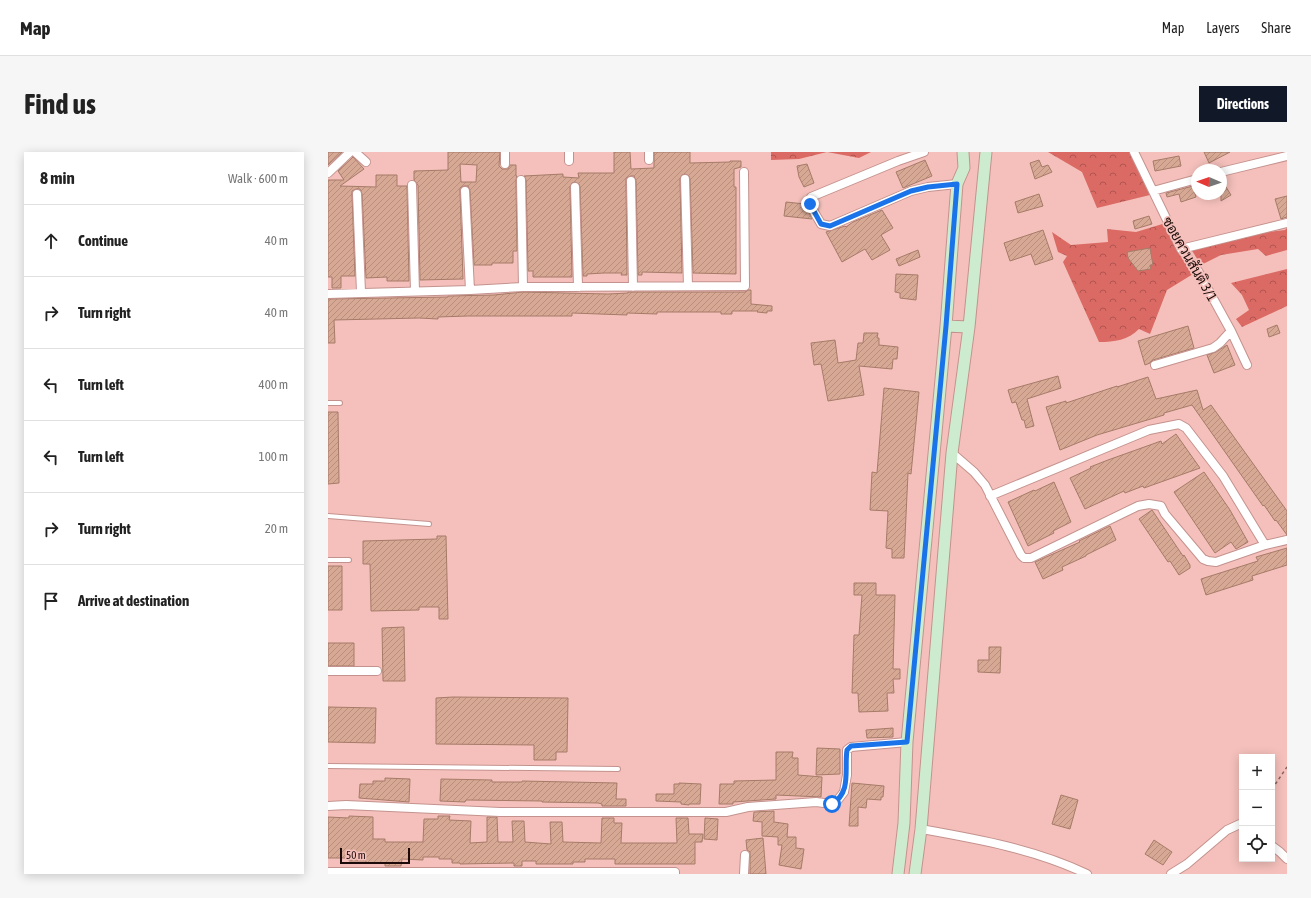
<!DOCTYPE html>
<meta charset="utf-8">
<style>
body{margin:0;font-family:"Asap Condensed",Sarabun,sans-serif;background:#f6f6f6;color:#222}
.controls{position:absolute;right:12px;bottom:12px;display:grid;overflow:hidden;border-radius:0px;box-shadow:0 2px 10px #0003}
.controls button{width:36px;height:36px;display:grid;place-items:center;padding:0;border:0;border-bottom:1px solid #e0e0e0;background:#fff;color:#222;font:20px sans-serif}
.compass{position:absolute;left:863px;top:12px;width:36px;height:36px;border-radius:50%;background:#fff;box-shadow:0 2px 10px #0003;rotate:272deg}
.scale{position:absolute;left:12px;bottom:10px;width:70px;box-sizing:border-box;padding-left:4px;border:2px solid #1b0a09;border-top:0;font-size:11px;line-height:14px;white-space:nowrap;color:#1b0a09;-webkit-text-stroke:3px #f5c0bb;paint-order:stroke}
.stop{position:absolute;width:12px;height:12px;margin:-9px;border:3px solid #1a73e8;border-radius:50%;background:#fff}
.stop.end{background:#1a73e8;border-color:#fff;box-shadow:0 1px 4px #0008}
.list{margin:0;padding:0;list-style:none}
h2{display:flex;justify-content:space-between;align-items:center;height:52px;margin:0;padding:0 16px;font-size:17px}
h2 small{font-size:13px;font-weight:400;color:#767676}
.list li{display:grid;grid-template-columns:26px 1fr auto;gap:12px;align-items:center;box-sizing:border-box;height:72px;padding:0 16px;border-top:1px solid #e0e0e0}
.list b{display:block;font-size:15px;white-space:nowrap}
.list em{font-size:13px;font-style:normal;color:#767676}
.icon{flex:none;width:22px;height:22px;fill:none;stroke:currentColor;stroke-width:2;stroke-linecap:round;stroke-linejoin:round}
.map{position:relative;flex:none;width:959px;height:722px;overflow:hidden;border-radius:0px}
header{display:flex;align-items:center;gap:24px;box-sizing:border-box;height:56px;padding:0 20px;background:#fff;border-bottom:1px solid #e0e0e0}
header strong{font-size:19px}
nav{display:flex;gap:22px;margin-inline-start:auto;font-size:14px}
.intro{display:flex;align-items:center;justify-content:space-between;box-sizing:border-box;height:96px;padding:0 24px}
h1{margin:0;font-size:28px}
.button{padding:10px 18px;border-radius:0px;background:#111827;color:#fff;font-size:14px;font-weight:700}
main{display:flex;gap:24px;padding:0 24px}
aside{flex:1;background:#fff;border-radius:0px;box-shadow:0 2px 10px #0003}
.map>svg:first-child{display:block}
.forest{fill:url(#forest-crowns)}
.building{fill:url(#building-hatch);stroke:#a67b68;fill-rule:evenodd}
.lines{fill:none;stroke-linecap:round;stroke-linejoin:round}
.lane-casing{stroke:#c4928e;stroke-width:6}
.street-casing{stroke:#c4928e;stroke-width:10}
.secondary-casing{stroke:#c4928e;stroke-width:13}
.path{stroke:#84625f;stroke-width:1.5;stroke-dasharray:3 3;stroke-linecap:butt}
.lane{stroke:#fff;stroke-width:4}
.street{stroke:#fff;stroke-width:8}
.secondary{stroke:#cdeccf;stroke-width:11}
.route{stroke:#1a73e8;stroke-width:5}
.labels{text-anchor:middle;dominant-baseline:central;stroke-width:3.5;stroke-linejoin:round;paint-order:stroke}
.street-label{font-size:14px;fill:#1b0a09;stroke:#f5c0bb}
</style>
<header>
<strong>Map</strong>
<nav><a>Map</a><a>Layers</a><a>Share</a></nav>
</header>
<div class="intro"><h1>Find us</h1><a class="button">Directions</a></div>
<main>
<aside>
<h2>8 min<small>Walk · 600 m</small></h2>
<ul class="list">
<li><svg class="icon" aria-label="ahead" viewBox="0 0 24 24"><path d="M12 20V5M6 11l6-6 6 6"/></svg><div><b>Continue</b></div><em>40 m</em></li>
<li><svg class="icon" aria-label="right" viewBox="0 0 24 24"><path d="M7 20v-9h11M14 6l5 5-5 5"/></svg><div><b>Turn right</b></div><em>40 m</em></li>
<li><svg class="icon" aria-label="left" viewBox="0 0 24 24"><path d="M17 20v-9H6M10 6l-5 5 5 5"/></svg><div><b>Turn left</b></div><em>400 m</em></li>
<li><svg class="icon" aria-label="left" viewBox="0 0 24 24"><path d="M17 20v-9H6M10 6l-5 5 5 5"/></svg><div><b>Turn left</b></div><em>100 m</em></li>
<li><svg class="icon" aria-label="right" viewBox="0 0 24 24"><path d="M7 20v-9h11M14 6l5 5-5 5"/></svg><div><b>Turn right</b></div><em>20 m</em></li>
<li><svg class="icon" aria-label="arrive" viewBox="0 0 24 24"><path d="M6 21V4h12l-3 4 3 4H6"/></svg><div><b>Arrive at destination</b></div></li>
</ul>
</aside>
<div class="map">
<svg width="959" height="722" viewBox="0 0 959 722">
<defs>
<pattern id="forest-crowns" width="20" height="18" patternUnits="userSpaceOnUse"><rect width="20" height="18" fill="#db6a64"/><path d="M2 6a3 3 0 1 1 6 0M12 15a3 3 0 1 1 6 0" fill="none" stroke="#b15551"/></pattern>
<pattern id="building-hatch" width="6" height="6" patternUnits="userSpaceOnUse"><rect width="6" height="6" fill="#d7a894"/><path d="M-1 1l2-2M0 6l6-6M5 7l2-2" fill="none" stroke="#b88f7e"/></pattern>
</defs>
<rect width="100%" height="100%" fill="#f5c0bb"/>
<path class="forest" d="M443,0H543L531,6L499,0L471,7L443,8Z
M720,0H806L826,42L769,56L754,20Z
M841,70L870,119L839,138L822,182L811,177C800,188 787,190 771,190L735,110L739,104L730,100L724,80L743,93L780,90L779,77L808,80Z
M959,76V98L938,104L930,97L893,103L873,113L861,94L916,83L957,78Z
M959,117V154L914,175L908,167L921,158L914,143L903,131Z"/>
<path class="building" d="M0,0H14L0,13Z
M120,0H172L171,14L174,17H180L182,13H188V24H189L188,28L189,99H185V111H164V113H146L142,39L140,34H136L132,36V39L135,127L92,128L90,33L86,28V19L120,18ZM132,12L149,13L148,30H133Z
M286,0H302L303,17L326,16V0H362V11L402,10V9H413V15L406,17V35H408V122L365,121L362,27L361,24L357,22L354,23L352,27L354,121L314,120V123H310L308,29L306,24H303L298,26V29L299,123H293L294,121H276L259,122V124H255L252,35L251,32L247,30L244,31L242,35L244,125H205V119H200L198,28L196,24L235,22V25L251,26L250,21H286Z
M876,0H902L881,11Z
M851,4L853,14L827,19L825,9Z
M25,5L36,17L12,34L48,35V23H69V34H79L81,129H59V125L38,126L34,42L32,37H28L24,39V42L27,124H13V136H4V125H0V28H16L10,19Z
M597,8L604,24L575,36L568,20Z
M711,8L714,15L720,13L724,20L707,27L702,11Z
M479,12L486,31L476,35L471,25L469,14Z
M893,27L903,43L893,49Z
M865,34L868,45L853,50L851,42L839,45L838,41Z
M711,42L715,54L690,61L687,50Z
M959,44V65L953,67L947,47Z
M458,50L477,52L484,67L456,64Z
M554,58L565,76L553,83L562,98L544,108L537,97L514,110L498,80L517,74L518,75L525,70Z
M821,64L824,72L807,77L805,69Z
M715,78L725,107L707,113L703,102L682,109L676,91Z
M822,96L825,113H822L823,117L810,119L800,106L799,100Z
M590,98L592,105L571,114L568,107Z
M568,122L590,123L588,148L572,146V141L567,140Z
M420,138H423V152L444,154V159H439V161L429,160L430,159H404V162H393V160H329V162L299,161V163L244,161V164H140L110,165V167L91,166L6,168L7,191H0V147L120,145V144L166,143L195,140L280,142L300,141V140H417Z
M949,173L952,181L941,185L939,177Z
M860,174L866,196L825,208L822,211L817,213L810,189Z
M536,181H550L549,186H551V193L570,195L569,207H565L564,217L531,214L536,243L500,249L493,212L486,213L483,191L507,188L510,211L528,208L530,191H535Z
M899,193L907,213L886,221L879,203L888,200Z
M730,224L733,236L699,247L706,274L698,276L696,268H694L688,250L684,251L680,238Z
M820,225L828,247L869,238L875,258L883,253L959,359V383L948,368L947,369L936,353L935,354L864,253L836,261V263L769,283L732,298L718,255L738,249V251L789,234V235Z
M556,236L591,240L583,322L580,321L576,406H564V397L558,396L560,359L542,358L544,320L549,321Z
M0,260H10L11,331L0,332Z
M848,282L872,316L816,336L815,334L797,341L796,339L757,357L742,326L763,316L762,315L780,308L833,289L834,292Z
M876,320L902,358L920,390L908,397L903,390L887,401L846,340Z
M726,330L743,370L725,379L726,381L700,394L680,350L706,338L707,339Z
M824,358L855,404L856,403L862,413V416L851,423L842,409L840,410L811,367Z
M782,374L788,388L758,403V404L734,415L735,418L715,427L707,410L752,390L751,389Z
M109,384H118L120,467H111V455H91V458L43,459L42,412H35V389L109,387Z
M959,396V413L924,424L925,428L878,443L873,427L930,409L928,405Z
M0,414H14V458H0Z
M526,431H548V443H567L565,517H572V527H565L566,541H559L560,559L531,560L530,541H524L526,483H531L534,443H526Z
M76,475L77,529H55L54,476Z
M0,491H26V514H0Z
M661,495H673L672,521L650,520V508H661Z
M125,545L240,546L239,600H228V608H206V593L108,592V546Z
M0,555L48,556L47,591L0,590Z
M565,576V585L539,586L538,578Z
M489,596L512,597V622L488,623Z
M448,600H465L464,606H470V623L494,625L493,645L448,643V647L405,650V652H391L392,632H406V629L448,628Z
M57,626L82,627L81,650L31,646L32,632H45V629H57Z
M113,627L164,628V630H194V629L289,631L288,647H298V654H274V652L270,651L214,650V649L138,648L137,650L112,649Z
M351,631L373,632L372,652H361V653L353,652V650L328,649V642H346V632H351Z
M524,631L556,634L555,645H553V648L539,647L538,656L530,655V674H521Z
M733,643L750,648L742,677L724,672Z
M446,659V670L460,672L459,685H468V696L476,697L473,717L451,713L454,693H450V685L434,684V670L425,669L426,660Z
M21,664L45,665V687H57V690H95L96,667H110V664H122L121,668L143,669L142,691L159,690V665H169L170,690H185L184,669H196L197,690L223,692L222,670H234L235,690L273,691L274,666H286V671H294L293,691H349L348,666H360L361,682H375L374,690H367V712H287V707H257V710H245V712H208V709H194V714H186V711L132,712V711H124V707H111V705H95V708L74,707L73,714H57V711H38V709H21V706H0V665L21,666Z
M377,666L390,667L389,688L376,687Z
M435,686L438,722H422V700L419,698L418,688Z
M826,688L844,700L835,713L817,702Z"/>
<g class="lines">
<g class="lane-casing">
<path id="lane" d="M0,251H12
M0,364L101,372
M0,408H21
M0,614L290,617"/>
</g>
<g class="street-casing">
<path id="street" d="M27,0L38,10
M596,0L570,9L483,45C480,54 489,64 493,72L502,74L583,39L600,35L629,32
M806,0L853,97L870,119L903,179L919,213
M321,8V0
M241,9V0
M177,12V0
M893,20L959,4
M0,21L22,0
M357,27L360,134
M193,28L195,135
M303,29L305,135
M84,33L87,139
M247,35L250,134L251,135
M137,39L142,138
M825,39L869,27
M29,42L33,140
M853,97L959,71
M0,142L142,138L195,135L417,134L416,20
M827,213L885,196L892,191L903,179
M624,301L646,320L657,333L693,403L696,406H703L810,354L821,352L833,354L837,362L875,407L880,409L888,410L937,393L959,388
M662,344L821,278L851,272L858,276L895,324L937,393
M0,519H49
M0,654L18,653L172,660H398L420,655L488,650L504,652L509,649L516,640L519,623V598L523,595L579,590
M593,677C649,687 707,697 759,722
M944,694L952,700L959,707
M0,720H347V722
M416,722L417,703
M843,722L859,712L899,678L912,672L914,673"/>
</g>
<g class="secondary-casing">
<path id="secondary" d="M618,174L641,175
M570,722L576,671L579,590L618,174L629,32L636,16L635,0
M587,722L593,677L624,301L641,175L658,0"/>
</g>
<path class="path" d="M944,637L959,615"/>
<use href="#lane" class="lane"/>
<use href="#street" class="street"/>
<use href="#secondary" class="secondary"/>
</g>
<g class="lines">
<path class="route" d="M482,52L493,72L502,74L583,39L600,35L629,32L618,174L579,590L523,594L519,598C516,617 524,640 504,652"/>
</g>
<g class="labels">
<g class="street-label">
<text transform="translate(862 107) rotate(60)">ซอยควนสันติ 3/1</text>
</g>
</g>
</svg>
<div class="controls">
<button>+</button>
<button>−</button>
<button><svg class="icon" aria-label="locate" viewBox="0 0 24 24"><circle cx="12" cy="12" r="6"/><path d="M12 2v4M12 18v4M2 12h4M18 12h4"/></svg></button>
</div>
<svg class="compass" viewBox="-18 -18 36 36"><path d="M0-13l5 13h-10z" fill="#e53935"/><path d="M0 13l5-13h-10z" fill="#767676"/></svg>
<div class="scale">50 m</div>
<div class="stop" style="left:504px;top:652px"></div>
<div class="stop end" style="left:482px;top:52px"></div>
</div>
</main>
